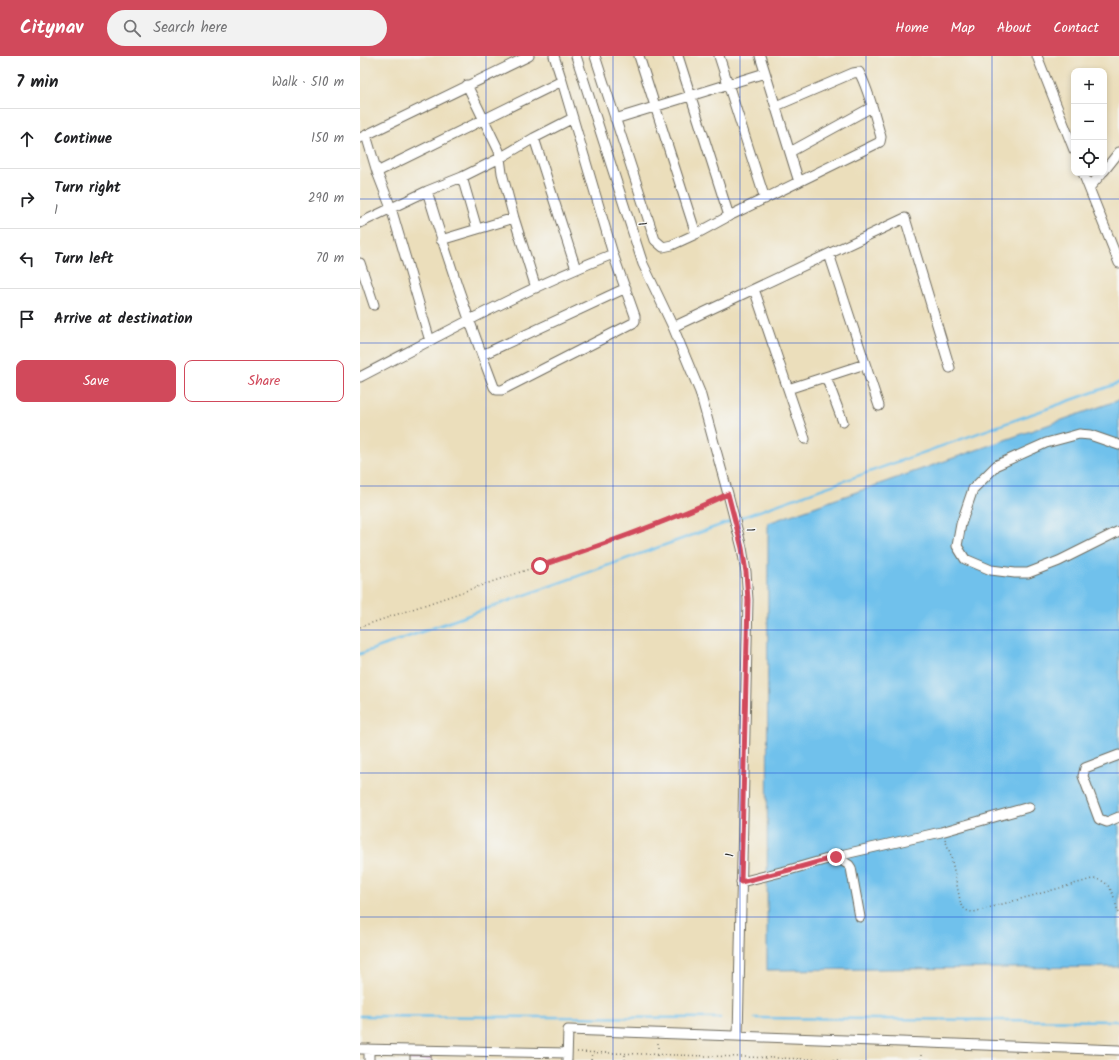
<!DOCTYPE html>
<meta charset="utf-8">
<style>
body{margin:0;font-family:Kalam,sans-serif;background:#f2f2f2;color:#202124}
.controls{position:absolute;right:12px;top:12px;display:grid;overflow:hidden;border-radius:8px;box-shadow:0 2px 6px #0003}
.controls button{width:36px;height:36px;display:grid;place-items:center;padding:0;border:0;border-bottom:1px solid #e0e0e0;background:#fff;color:#202124;font:20px sans-serif}
.stop{position:absolute;width:12px;height:12px;margin:-9px;border:3px solid #d1495b;border-radius:50%;background:#fff}
.stop.end{background:#d1495b;border-color:#fff;box-shadow:0 1px 4px #0008}
.list{margin:0;padding:0;list-style:none}
h2{display:flex;justify-content:space-between;align-items:center;height:52px;margin:0;padding:0 16px;font-size:17px}
h2 small{font-size:13px;font-weight:400;color:#757577}
.list li{display:grid;grid-template-columns:26px 1fr auto;gap:12px;align-items:center;box-sizing:border-box;height:60px;padding:0 16px;border-top:1px solid #e0e0e0}
.list b{display:block;font-size:15px;white-space:nowrap}
.list p{margin:0;font-size:13px;white-space:nowrap;color:#757577}
.list em{font-size:13px;font-style:normal;color:#757577}
.actions{display:flex;gap:8px;padding:12px 16px}
.actions a{flex:1;padding:9px 0;border:1px solid #d1495b;border-radius:8px;text-align:center;font-size:14px;color:#d1495b}
.actions .main{background:#d1495b;color:#fff}
.icon{flex:none;width:22px;height:22px;fill:none;stroke:currentColor;stroke-width:2;stroke-linecap:round;stroke-linejoin:round}
.map{position:relative;flex:none;width:759px;height:1004px;overflow:hidden}
header{display:flex;align-items:center;gap:24px;box-sizing:border-box;height:56px;padding:0 20px;background:#d1495b;color:#fff}
header strong{font-size:19px}
nav{display:flex;gap:22px;margin-inline-start:auto;font-size:14px}
.search{width:280px;height:36px;background:#f2f2f2;display:flex;align-items:center;gap:10px;box-sizing:border-box;padding:0 14px;border-radius:22px;color:#757577;font-size:15px}
main{display:flex}
aside{flex:1;background:#fff}
.map>svg:first-child{display:block}
.water{fill:#70c1ec;stroke:#4e768c}
.lines{fill:none;stroke-linecap:round;stroke-linejoin:round}
.stream{stroke:#70c1ec;stroke-width:2.5}
.building{fill:#d1a8d7}
.minor-casing{stroke:#6e6a5d;stroke-width:11}
.path{stroke:#6e6a5d;stroke-width:1.5;stroke-dasharray:1 3;stroke-linecap:butt}
.minor{stroke:#fff;stroke-width:9}
.route{stroke:#d1495b;stroke-width:5}
.grid{fill:none;stroke:#1d4ed8;stroke-width:1;stroke-opacity:0.55}
.labels{text-anchor:middle;dominant-baseline:central;stroke-width:3;stroke-linejoin:round;paint-order:stroke}
.street-label{font-size:12px;fill:#2b2b2b;stroke:#f6f6f2}
</style>
<header>
<strong>Citynav</strong>
<div class="search"><svg class="icon" aria-label="search" viewBox="0 0 24 24"><circle cx="10" cy="10" r="6"/><path d="M15 15l6 6"/></svg>Search here</div>
<nav><a>Home</a><a>Map</a><a>About</a><a>Contact</a></nav>
</header>
<main>
<aside>
<h2>7 min<small>Walk · 510 m</small></h2>
<ul class="list">
<li><svg class="icon" aria-label="ahead" viewBox="0 0 24 24"><path d="M12 20V5M6 11l6-6 6 6"/></svg><div><b>Continue</b></div><em>150 m</em></li>
<li><svg class="icon" aria-label="right" viewBox="0 0 24 24"><path d="M7 20v-9h11M14 6l5 5-5 5"/></svg><div><b>Turn right</b><p>1</p></div><em>290 m</em></li>
<li><svg class="icon" aria-label="left" viewBox="0 0 24 24"><path d="M17 20v-9H6M10 6l-5 5 5 5"/></svg><div><b>Turn left</b></div><em>70 m</em></li>
<li><svg class="icon" aria-label="arrive" viewBox="0 0 24 24"><path d="M6 21V4h12l-3 4 3 4H6"/></svg><div><b>Arrive at destination</b></div></li>
</ul>
<div class="actions"><a class="main">Save</a><a>Share</a></div>
</aside>
<div class="map">
<svg width="759" height="1004" viewBox="0 0 759 1004">
<rect width="100%" height="100%" fill="#f6f6f2"/>
<filter id="ink" filterUnits="userSpaceOnUse"><feTurbulence type="fractalNoise" baseFrequency=".025" numOctaves="2"/><feDisplacementMap in="SourceGraphic" scale="8" xChannelSelector="R" yChannelSelector="G"/><feConvolveMatrix kernelMatrix="1 2 1 2 8 2 1 2 1" color-interpolation-filters="sRGB"/></filter>
<filter id="wash" filterUnits="userSpaceOnUse"><feTurbulence type="fractalNoise" baseFrequency=".012" numOctaves="4" result="noise"/><feDisplacementMap in="SourceGraphic" scale="16" xChannelSelector="R" yChannelSelector="G"/><feGaussianBlur stdDeviation="0.9" result="paint"/><feColorMatrix in="noise" values="0 0 0 0 0 0 0 0 0 0 0 0 0 0 0 0 0 1.4 0 .05"/><feComposite in="paint" operator="in"/></filter>
<g filter="url(#wash)">
<rect width="100%" height="100%" fill="#ebdebb"/>
<path class="water" d="M759,344V911L407,914L408,467Z"/>
<g class="lines">
<path class="stream" d="M377,463L759,327
M0,598L372,465
M0,960L360,962
M395,962L759,965"/>
</g>
<g id="blocks">
<path class="building" d="M50,999H71V1004H50Z"/>
</g>
</g>
<g filter="url(#ink)">
<use href="#blocks" fill-opacity="0" stroke="#6e6a5d" stroke-width="1"/>
<g class="lines">
<g class="minor-casing">
<path id="minor" d="M216,0L283,208L313,271L340,336L368,438L382,492L386,516L388,544L378,980
M235,0L295,184L303,191L312,189L336,178L369,160L520,86L521,81C515,61 509,34 499,16L493,17L416,50
M279,0L336,178
M318,0L369,160
M359,0L405,143
M400,0L439,126
M677,0L714,94
M107,29L139,95L142,117L154,162L176,232
M255,63L405,17
M6,79L17,116L31,152L70,285
M0,82L169,0
M174,82L216,213
M430,96L512,51
M744,115L759,96
M17,116L202,25
M723,117L759,207
M102,121L117,173
M729,132L742,117
M67,135C87,201 109,266 134,331L137,334H142L273,267L275,265V260L253,198L202,25L194,0
M0,167L67,135L102,121L140,102L174,82L213,62
M81,184L154,162
M469,198L519,350
M0,207L14,249
M394,233L445,383
M313,271L545,162L590,312
M122,299L266,232
M0,321C83,278 166,232 253,198
M466,321L483,366
M428,333L505,308
M759,389L730,379L719,378L712,380L686,387L637,409L613,433L601,468L597,490L605,503L631,514L655,517H668L699,505L759,475
M759,699L725,712L723,720L739,763L747,766L759,761
M476,801L489,809L491,812L500,861
M381,826L429,814L485,798L581,776L669,751
M0,993L207,997
M9,1004V993
M207,1004L208,974L759,994"/>
</g>
<path class="path" d="M0,571L292,471L359,442
M585,783L591,800L601,849C605,854 608,856 614,856L732,823C753,823 754,843 759,860
M217,996L481,1004
M231,1004L232,996
M265,1004V998
M298,1004V985
M561,1004V996"/>
<use href="#minor" class="minor"/>
</g>
</g>
<g class="lines" filter="url(#ink)">
<path class="route" d="M180,510C244,488 307,466 368,438L382,492L386,516L388,544L381,826L429,814L476,801"/>
</g>
<path class="grid" d="M126,0V1004M253,0V1004M380,0V1004M506,0V1004M632,0V1004M0,143H759M0,287H759M0,430H759M0,574H759M0,717H759M0,861H759"/>
<g class="labels">
<g class="street-label">
<text transform="translate(282 168) rotate(72)">1</text>
<text transform="translate(390 474) rotate(76)">1</text>
<text transform="translate(370 799) rotate(-89)">1</text>
</g>
</g>
</svg>
<div class="controls">
<button>+</button>
<button>−</button>
<button><svg class="icon" aria-label="locate" viewBox="0 0 24 24"><circle cx="12" cy="12" r="6"/><path d="M12 2v4M12 18v4M2 12h4M18 12h4"/></svg></button>
</div>
<div class="stop" style="left:180px;top:510px"></div>
<div class="stop end" style="left:476px;top:801px"></div>
</div>
</main>
